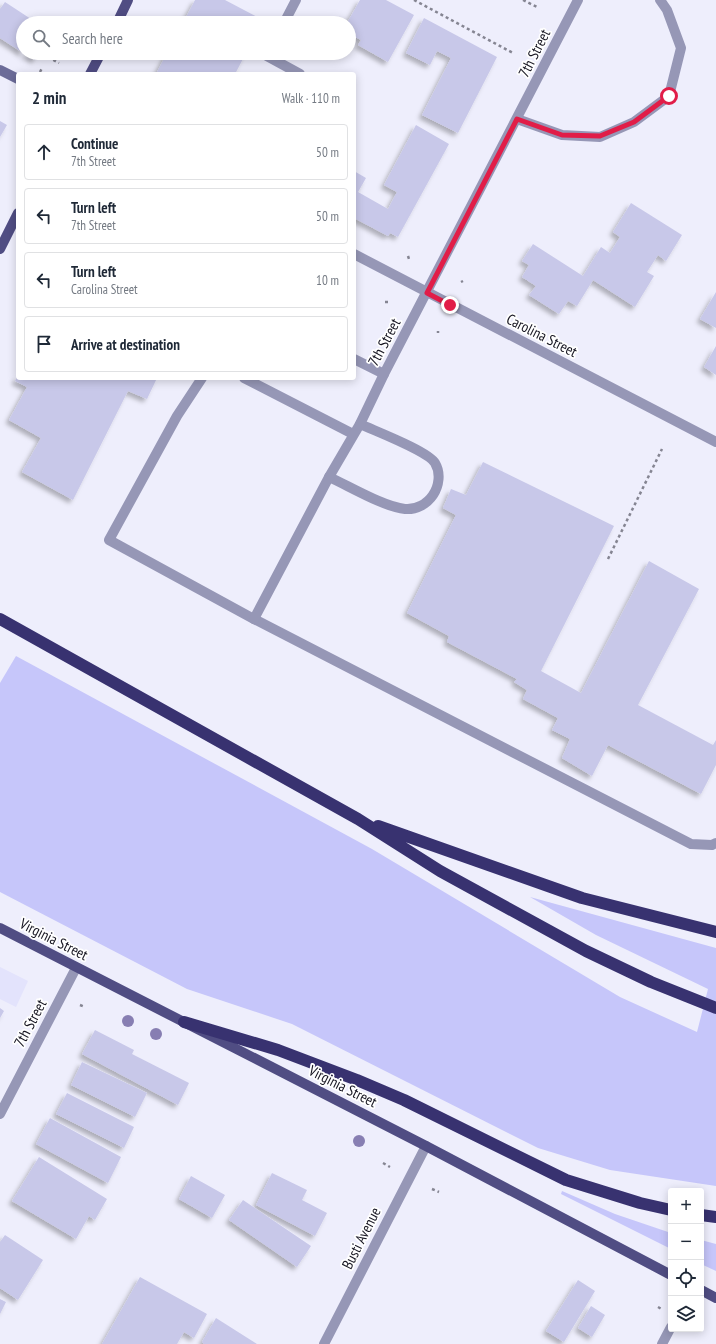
<!DOCTYPE html>
<meta charset="utf-8">
<style>
body{margin:0;font-family:"PT Sans Narrow",sans-serif;background:#f2f2f3;color:#1f2937}
.controls{position:absolute;right:12px;bottom:12px;display:grid;overflow:hidden;border-radius:4px;box-shadow:0 2px 10px #0003}
.controls button{width:36px;height:36px;display:grid;place-items:center;padding:0;border:0;border-bottom:1px solid #e0e1e3;background:#fff;color:#1f2937;font:20px sans-serif}
.stop{position:absolute;width:12px;height:12px;margin:-9px;border:3px solid #e11d48;border-radius:50%;background:#fff}
.stop.end{background:#e11d48;border-color:#fff;box-shadow:0 1px 4px #0008}
.list{margin:0;padding:0;list-style:none}
h2{display:flex;justify-content:space-between;align-items:center;height:52px;margin:0;padding:0 16px;font-size:17px}
h2 small{font-size:13px;font-weight:400;color:#747a83}
.list li{display:grid;grid-template-columns:26px 1fr auto;gap:12px;align-items:center;box-sizing:border-box;height:56px;margin:0 8px 8px;padding:0 8px;border:1px solid #e0e1e3;border-radius:4px}
.list b{display:block;font-size:15px;white-space:nowrap}
.list p{margin:0;font-size:13px;white-space:nowrap;color:#747a83}
.list em{font-size:13px;font-style:normal;color:#747a83}
.icon{flex:none;width:22px;height:22px;fill:none;stroke:currentColor;stroke-width:2;stroke-linecap:round;stroke-linejoin:round}
.map{position:relative;flex:none;width:716px;height:1344px;overflow:hidden}
.search{position:absolute;background:#fff;box-shadow:0 2px 10px #0003;left:16px;top:16px;width:340px;height:44px;display:flex;align-items:center;gap:10px;box-sizing:border-box;padding:0 14px;border-radius:22px;color:#747a83;font-size:15px}
.panel{position:absolute;background:#fff;box-shadow:0 2px 10px #0003;left:16px;top:72px;width:340px;height:308px;border-radius:4px}
.map>svg:first-child{display:block}
.built{fill:#e3e3fc}
.green{fill:#c6c6fa}
.building{fill:#c8c8e9;filter:url(#shadow)}
.lines{fill:none;stroke-linecap:round;stroke-linejoin:round}
.path{stroke:#858592;stroke-width:2.5;stroke-dasharray:3 3;stroke-linecap:butt}
.lane{stroke:#9697b6;stroke-width:10}
.street{stroke:#9697b6;stroke-width:10}
.secondary{stroke:#6c6c99;stroke-width:10}
.primary{stroke:#504d83;stroke-width:10}
.highway{stroke:#383270;stroke-width:12}
.tree{fill:#877eb2}
.route{stroke:#e11d48;stroke-width:5}
.labels{text-anchor:middle;dominant-baseline:central;stroke-width:3.5;stroke-linejoin:round;paint-order:stroke}
.street-label{font-size:15px;fill:#171622;stroke:#fff}
</style>
<div class="map">
<svg width="716" height="1344" viewBox="0 0 716 1344">
<defs>
<filter id="shadow"><feDropShadow dx="-3.5" dy="3.5" stdDeviation="2" flood-color="#0004"/></filter>
</defs>
<rect width="100%" height="100%" fill="#eeeefc"/>
<path class="built" d="M0,967L28,981L16,1007L0,999Z"/>
<path class="green" d="M16,656L372,849L620,997L697,1032L708,989L596,935L530,897L716,948V1186L610,1170L538,1148L292,1024L187,989L0,892V683Z
M562,1191L615,1214L671,1233V1249L561,1194Z
M701,1240L716,1244V1271L701,1264Z"/>
<path class="building" d="M195,0H225L263,20L262,23H183Z
M360,0H386L414,15L388,62L358,45L361,40L349,34V23H347Z
M5,2L37,23H23V53L0,38V9Z
M424,18L497,57L458,133L422,115L451,58L437,51L430,65L406,53Z
M24,53H39L35,60Z
M167,53H246L235,74H156Z
M0,121L7,125L0,137Z
M416,125L449,144L398,237L390,233L388,236L354,218V171L366,178L358,192L388,209L397,192L384,185Z
M631,203L682,235L666,261L658,255L647,272L654,276L635,307L593,280L577,306L568,301L559,314L529,295L536,286L522,277L529,265L522,261L533,244L583,276L601,247L610,253L620,237L613,232Z
M716,292V328L700,319Z
M716,346V375L704,367Z
M18,375V378H157L147,399L128,391L73,500L22,472L41,438L9,420L27,387L15,381Z
M483,462L614,526L541,671L581,693L649,561L699,589L638,705L713,745L716,740V765L701,794L608,745L592,776L562,758L570,739L552,730L558,718L523,699L527,690L514,682L517,679L447,642L449,636L407,613L456,515L443,508L451,489L466,495Z
M0,1008L4,1011L0,1018Z
M95,1030L134,1050L132,1054L189,1083L178,1105L82,1054Z
M82,1062L147,1093L135,1117L71,1085Z
M67,1093L134,1127L124,1148L56,1114Z
M50,1118L121,1157L108,1183L36,1144Z
M39,1157L107,1199L95,1220L89,1216L76,1239L12,1201Z
M272,1173L307,1190L302,1200L327,1213L315,1236L256,1205Z
M191,1176L225,1195L212,1218L179,1199Z
M243,1200L311,1246L297,1267L229,1220Z
M5,1235L43,1260L18,1300L0,1288V1242Z
M140,1277L207,1314L194,1338L184,1332L177,1344H102Z
M578,1280L595,1291L564,1342L546,1331Z
M0,1299L6,1302L0,1314Z
M591,1306L605,1315L592,1337L578,1328Z
M216,1318L257,1344H204L202,1342Z"/>
<g class="lines">
<path class="path" d="M414,0L513,53
M523,0L537,7
M48,57L59,63
M40,72L42,68
M18,115V117
M408,256L409,259
M461,282L463,281
M385,302H388
M438,331V333
M608,559L662,449
M80,1005L85,1007
M383,1163L390,1167
M432,1189L439,1192
M658,1307L663,1310"/>
<path class="lane" d="M284,23L296,0
M269,53L267,56L300,74
M517,119L562,135L600,137L634,122L669,96L681,48L667,10L660,0
M354,359L384,374
M202,378L177,416L109,540L254,619L691,844L712,845L716,843
M244,378L353,434
M329,477C349,486 384,507 405,509C416,510 427,504 433,495C439,486 441,473 435,463C428,451 375,431 360,424"/>
<path class="street" d="M354,254L716,442
M254,619L329,477L360,424L384,374L578,0
M0,1114L76,968
M324,1344L426,1146
M662,1344L671,1327"/>
<path class="secondary" d="M0,70L18,79"/>
<path class="primary" d="M117,23L128,0
M90,74L101,53
M0,249L18,213
M0,928L426,1146L671,1275
M701,1290L716,1298"/>
<path class="highway" d="M0,619L358,819L440,871L586,951L651,982L716,1008
M378,826L582,898L716,932
M184,1022L278,1050L357,1080L404,1100L566,1180L640,1203L671,1210
M701,1215L716,1217"/>
</g>
<g class="tree">
<circle cx="128" cy="1021" r="6"/>
<circle cx="156" cy="1034" r="6"/>
<circle cx="359" cy="1141" r="6"/>
</g>
<g class="lines">
<path class="route" d="M450,305L427,293L517,119L562,135L600,136L634,122L669,96"/>
</g>
<g class="labels">
<g class="street-label">
<text transform="translate(534 53) rotate(-63)">7th Street</text>
<text transform="translate(542 335) rotate(27)">Carolina Street</text>
<text transform="translate(384 342) rotate(-62)">7th Street</text>
<text transform="translate(54 939) rotate(27)">Virginia Street</text>
<text transform="translate(30 1023) rotate(-62)">7th Street</text>
<text transform="translate(343 1086) rotate(27)">Virginia Street</text>
<text transform="translate(361 1238) rotate(-63)">Busti Avenue</text>
</g>
</g>
</svg>
<div class="controls">
<button>+</button>
<button>−</button>
<button><svg class="icon" aria-label="locate" viewBox="0 0 24 24"><circle cx="12" cy="12" r="6"/><path d="M12 2v4M12 18v4M2 12h4M18 12h4"/></svg></button>
<button><svg class="icon" aria-label="layers" viewBox="0 0 24 24"><path d="M12 4l9 5-9 5-9-5zM3 14l9 5 9-5"/></svg></button>
</div>
<div class="stop" style="left:669px;top:96px"></div>
<div class="stop end" style="left:450px;top:305px"></div>
<div class="search"><svg class="icon" aria-label="search" viewBox="0 0 24 24"><circle cx="10" cy="10" r="6"/><path d="M15 15l6 6"/></svg>Search here</div>
<section class="panel">
<h2>2 min<small>Walk · 110 m</small></h2>
<ul class="list">
<li><svg class="icon" aria-label="ahead" viewBox="0 0 24 24"><path d="M12 20V5M6 11l6-6 6 6"/></svg><div><b>Continue</b><p>7th Street</p></div><em>50 m</em></li>
<li><svg class="icon" aria-label="left" viewBox="0 0 24 24"><path d="M17 20v-9H6M10 6l-5 5 5 5"/></svg><div><b>Turn left</b><p>7th Street</p></div><em>50 m</em></li>
<li><svg class="icon" aria-label="left" viewBox="0 0 24 24"><path d="M17 20v-9H6M10 6l-5 5 5 5"/></svg><div><b>Turn left</b><p>Carolina Street</p></div><em>10 m</em></li>
<li><svg class="icon" aria-label="arrive" viewBox="0 0 24 24"><path d="M6 21V4h12l-3 4 3 4H6"/></svg><div><b>Arrive at destination</b></div></li>
</ul>
</section>
</div>
